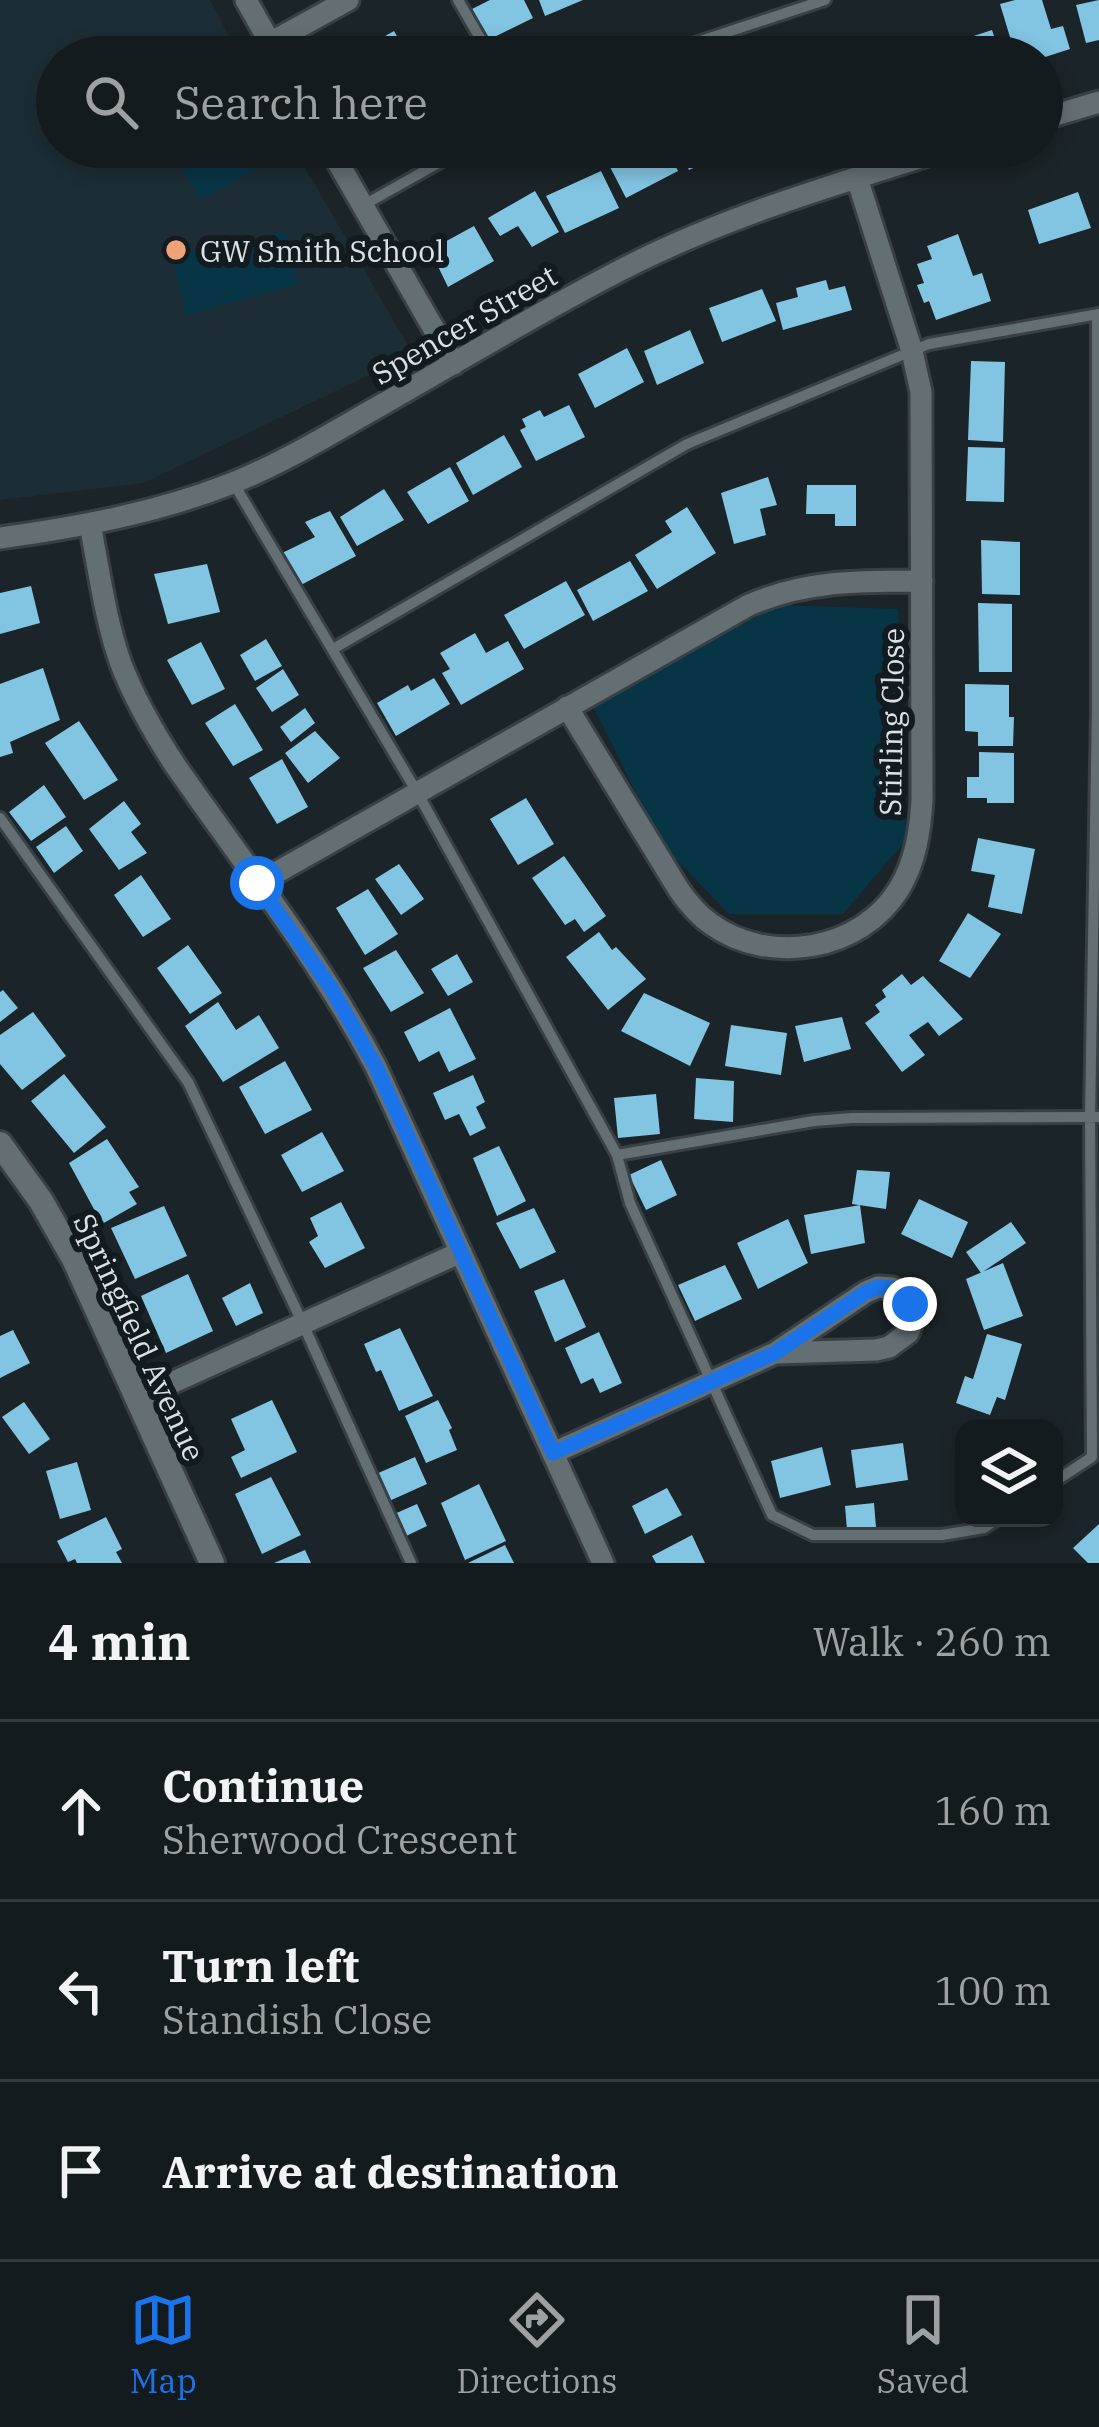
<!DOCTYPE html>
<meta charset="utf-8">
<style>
body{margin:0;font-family:"IBM Plex Serif",serif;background:#21282b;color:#f1f3f6}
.controls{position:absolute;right:36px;bottom:36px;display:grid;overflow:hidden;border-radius:24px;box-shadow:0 6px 18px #0003}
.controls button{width:108px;height:108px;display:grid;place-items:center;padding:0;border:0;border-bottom:3px solid #33393c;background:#141b1e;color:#f1f3f6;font:60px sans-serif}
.stop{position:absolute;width:36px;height:36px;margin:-27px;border:9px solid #1a73e8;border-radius:50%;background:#fff}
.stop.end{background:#1a73e8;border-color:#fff;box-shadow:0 3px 12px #0008}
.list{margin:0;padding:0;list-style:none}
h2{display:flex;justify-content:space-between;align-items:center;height:156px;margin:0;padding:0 48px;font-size:51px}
h2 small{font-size:39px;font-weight:400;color:#9da1a4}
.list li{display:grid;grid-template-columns:78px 1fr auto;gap:36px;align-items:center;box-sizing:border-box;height:180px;padding:0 48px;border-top:3px solid #33393c}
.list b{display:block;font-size:45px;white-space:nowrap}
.list p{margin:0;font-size:39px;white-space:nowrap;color:#9da1a4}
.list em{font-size:39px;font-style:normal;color:#9da1a4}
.icon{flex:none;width:66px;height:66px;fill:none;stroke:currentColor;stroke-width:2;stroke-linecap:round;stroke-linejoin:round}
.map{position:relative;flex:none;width:1099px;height:1563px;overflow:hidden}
.search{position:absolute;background:#141b1e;box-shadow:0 6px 18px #0003;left:36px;right:36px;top:36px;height:132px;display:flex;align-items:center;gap:30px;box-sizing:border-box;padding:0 42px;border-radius:66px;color:#9da1a4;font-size:45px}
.sheet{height:696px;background:#141b1e}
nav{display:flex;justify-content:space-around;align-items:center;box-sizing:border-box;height:168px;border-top:3px solid #33393c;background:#141b1e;font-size:33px;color:#9da1a4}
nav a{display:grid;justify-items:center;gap:6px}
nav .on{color:#1a73e8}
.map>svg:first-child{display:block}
.built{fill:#1d2d35}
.green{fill:#083546}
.building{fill:#82c5e3}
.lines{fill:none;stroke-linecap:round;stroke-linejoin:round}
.service-casing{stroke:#384044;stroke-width:16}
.minor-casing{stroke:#384044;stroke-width:27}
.tertiary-casing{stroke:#384044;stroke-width:30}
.service{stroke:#646f74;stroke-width:10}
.minor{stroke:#646f74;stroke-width:21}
.tertiary{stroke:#646f74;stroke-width:24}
.route{stroke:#1a73e8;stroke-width:15}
.poi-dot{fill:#f0a279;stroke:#121b1f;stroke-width:4.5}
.labels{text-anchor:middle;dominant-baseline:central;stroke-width:12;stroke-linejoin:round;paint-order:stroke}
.poi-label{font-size:30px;fill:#dbe1e4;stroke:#121b1f;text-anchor:start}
.street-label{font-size:30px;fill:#dbe1e4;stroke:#121b1f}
</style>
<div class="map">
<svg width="1099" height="1563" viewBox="0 0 1099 1563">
<rect width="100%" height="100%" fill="#1b2428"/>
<path class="built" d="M0,0H210L240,57H57V147H293L413,354L144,483L0,500Z"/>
<path class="green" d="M170,147H249L260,167L200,200Z
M286,231L298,284L186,315L172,258Z
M779,605L898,609L906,840L843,914H729L661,844L592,704Z"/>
<path class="building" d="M490,0H524L533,18L488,40L472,9Z
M539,0H583L545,16Z
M1015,0H1042L1051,29L1063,26L1070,49L1042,58L1016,57L1000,4Z
M1099,0V40L1086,43L1076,5Z
M992,30L1001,57H943L940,47Z
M394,31L409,57H369L364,48Z
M380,147H432L391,167Z
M643,147H666L678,171L626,198L609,165Z
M678,147H739L689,170Z
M601,171L619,208L565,233L546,196Z
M535,191L559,232L532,247L518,226L500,236L488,218Z
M1078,192L1091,228L1039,244L1028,210Z
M474,226L494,261L448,287L430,250Z
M958,234L973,276L982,273L991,301L936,320L929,301L924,303L917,285L924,283L917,264L932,259L927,246Z
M826,280L829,290L845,286L852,310L783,330L776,303L798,297L796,288Z
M762,289L776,321L722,342L709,308Z
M690,330L704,363L657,385L644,351Z
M627,348L644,382L595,408L578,374Z
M971,361L1005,362L1003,442L968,440Z
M569,405L585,437L536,461L520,430L526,427L522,419L540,410L544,417Z
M504,435L522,467L473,495L456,463Z
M968,447L1005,448L1004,502L966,501Z
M450,467L469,501L428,524L407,492Z
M768,477L777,505L760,509L766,535L734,544L721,493Z
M807,485H856V526H835V514H806Z
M384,489L404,520L357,546L340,517Z
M687,507L716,553L657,589L635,555L672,532L665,521Z
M330,511L356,556L299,586L280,554L315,537L305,522Z
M981,540L1020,542V595L982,594Z
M630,561L648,591L593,621L577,590Z
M207,564L220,612L168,624L154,574Z
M566,581L585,615L524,649L504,615Z
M31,586L40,623L0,634V593Z
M978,603L1012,604V672H979Z
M475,633L486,653L508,641L524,669L461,705L442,673L450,669L440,653Z
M266,639L282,666L255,681L240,655Z
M201,642L225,689L192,705L167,660Z
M43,668L60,720L10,742L13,753L0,757V684Z
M283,669L299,695L272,712L256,688Z
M434,678L450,704L396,736L377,703L408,685L411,691Z
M965,684L1009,685V717H1014L1013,746H978V732L965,731Z
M235,704L263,750L233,766L205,723Z
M305,708L315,723L291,742L280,727Z
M79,721L118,780L84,800L45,743Z
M315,731L340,758L308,783L285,753Z
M979,752L1014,753V803H987V798H967V777H979Z
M282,759L308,807L277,824L249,778Z
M44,785L66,817L31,841L9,812Z
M526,798L554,844L518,865L490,819Z
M124,801L141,824L131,832L147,853L119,870L89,829Z
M66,826L83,851L54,873L36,847Z
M978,838L1035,849L1022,914L988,907L995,875L971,871Z
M564,856L606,916L584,932L575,919L565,925L532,878Z
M399,864L424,899L401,915L375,879Z
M141,875L171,919L143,937L114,895Z
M368,889L398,934L365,955L336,908Z
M968,913L1001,934L970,978L939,961Z
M599,932L612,950L616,947L646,979L608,1010L566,957Z
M188,945L222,993L190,1014L157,968Z
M396,950L424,993L391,1012L363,968Z
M457,954L473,982L448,996L431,969Z
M902,974L911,985L923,976L963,1019L939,1036L928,1022L909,1035L925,1055L902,1072L865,1023L880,1012L875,1005L886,997L882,990Z
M3,990L18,1008L0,1022V992Z
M644,993L710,1023L690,1066L621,1031Z
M218,1002L236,1030L259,1015L279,1048L223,1082L185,1026Z
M450,1008L476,1059L449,1072L439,1051L419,1062L404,1032Z
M33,1012L66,1056L22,1090L0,1064V1035Z
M842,1017L851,1049L804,1062L795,1026Z
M731,1025L787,1033L781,1075L725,1066Z
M285,1061L312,1110L265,1134L239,1087Z
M64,1074L106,1127L74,1153L31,1101Z
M473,1075L485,1102L476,1107L486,1128L470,1136L459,1114L445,1120L433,1093Z
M696,1078L734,1081L733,1122L694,1119Z
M656,1094L660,1134L618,1138L614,1098Z
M322,1132L344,1171L302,1192L281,1155Z
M107,1139L139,1187L129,1192L137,1204L102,1224L69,1163Z
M499,1146L526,1201L497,1216L473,1158Z
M661,1160L677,1195L646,1210L629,1175Z
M857,1170L890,1172L886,1209L852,1204Z
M919,1199L968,1222L952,1258L901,1234Z
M341,1202L365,1248L325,1268L309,1242L318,1236L310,1218Z
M860,1205L865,1243L811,1254L804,1215Z
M164,1206L187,1256L135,1279L111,1228Z
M534,1208L556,1252L520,1269L496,1223Z
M788,1219L808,1263L758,1289L737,1243Z
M1011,1222L1026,1243L981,1273L966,1252Z
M1003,1263L1023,1316L984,1330L966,1279Z
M725,1265L742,1299L695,1321L678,1285Z
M188,1274L213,1331L166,1353L141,1296Z
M564,1279L586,1327L555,1342L534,1291Z
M250,1283L263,1313L236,1326L222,1298Z
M400,1328L433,1396L399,1411L381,1370L376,1372L364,1344Z
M13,1330L30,1363L0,1378V1336Z
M599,1332L622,1383L600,1393L593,1378L581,1384L565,1348Z
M987,1334L1022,1344L1005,1400L997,1397L990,1415L956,1403L965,1376L973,1379Z
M272,1400L297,1452L241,1478L231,1457L245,1450L231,1419Z
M438,1400L452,1428L449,1430L457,1450L426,1463L405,1416Z
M24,1402L50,1439L29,1454L2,1417Z
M903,1443L908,1480L856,1488L851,1450Z
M822,1447L831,1485L780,1498L771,1461Z
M415,1457L427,1484L387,1502L376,1474Z
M77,1462L91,1510L60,1519L46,1471Z
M271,1477L301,1535L262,1554L235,1494Z
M479,1484L506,1541L465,1560L441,1503Z
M667,1488L682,1515L645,1534L632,1506Z
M874,1503L876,1527L847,1530L845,1506Z
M417,1504L427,1526L402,1538L392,1515Z
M106,1517L122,1549L116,1552L122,1563H77L75,1559L68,1562L57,1541Z
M1099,1524V1563H1088L1073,1548Z
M692,1535L705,1563H656L652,1556Z
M505,1545L514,1563H468Z
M305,1550L311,1563H274Z"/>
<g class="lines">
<g class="service-casing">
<path id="service" d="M458,0L491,57
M652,57L825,0
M362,206L467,147
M234,484L417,792L617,1155L630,1203L772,1515L813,1535H942L984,1528L999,1518
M333,649L687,444L929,344L1099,314
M0,818L188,1082L303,1324L411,1563
M617,1155L814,1121L852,1118L1099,1117
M1054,1482L1092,1457L1090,1117L1097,709V315"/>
</g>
<g class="minor-casing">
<path id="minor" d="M246,0L278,57
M270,43L348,0
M1042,119L1099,102
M329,147L454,364
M90,524C99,570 105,619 121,664C135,700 154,733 175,765C244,864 320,960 376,1067L603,1563
M0,538C79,527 156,513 230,484C284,463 333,432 383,404C462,359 541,311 621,270C727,215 841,183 954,147
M567,707L679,890C688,903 698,915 711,924C769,966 861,951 899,889C916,861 920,831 922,800L921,392L912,351L857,178
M258,883L749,605C806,580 861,581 922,581
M136,1399L461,1252
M553,1453L775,1353L866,1292L878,1287L892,1288C910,1299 918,1313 908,1333L889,1347L876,1350L775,1353"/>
</g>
<g class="tertiary-casing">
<path id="tertiary" d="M0,1144L41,1201L74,1259L212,1563"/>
</g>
<use href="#service" class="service"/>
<use href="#minor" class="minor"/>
<use href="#tertiary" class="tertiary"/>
</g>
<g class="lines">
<path class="route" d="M257,883L331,988L376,1067L553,1453L775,1353L866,1292L878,1287L892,1288L910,1304"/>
</g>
<circle class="poi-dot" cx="176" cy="250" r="12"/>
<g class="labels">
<g class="poi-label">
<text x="200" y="250">GW Smith School</text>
</g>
<g class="street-label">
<text transform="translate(464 324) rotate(-30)">Spencer Street</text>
<text transform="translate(891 722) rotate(-89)">Stirling Close</text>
<text transform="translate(140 1337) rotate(65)">Springfield Avenue</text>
</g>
</g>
</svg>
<div class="controls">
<button><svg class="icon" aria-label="layers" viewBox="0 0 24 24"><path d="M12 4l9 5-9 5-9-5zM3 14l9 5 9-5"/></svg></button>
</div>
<div class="stop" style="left:257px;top:883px"></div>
<div class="stop end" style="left:910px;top:1304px"></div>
<div class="search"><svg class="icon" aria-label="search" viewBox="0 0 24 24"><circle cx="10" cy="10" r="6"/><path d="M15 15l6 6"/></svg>Search here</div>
</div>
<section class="sheet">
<h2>4 min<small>Walk · 260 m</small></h2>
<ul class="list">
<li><svg class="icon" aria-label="ahead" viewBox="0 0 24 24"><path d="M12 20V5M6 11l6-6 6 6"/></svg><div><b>Continue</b><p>Sherwood Crescent</p></div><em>160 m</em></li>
<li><svg class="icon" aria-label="left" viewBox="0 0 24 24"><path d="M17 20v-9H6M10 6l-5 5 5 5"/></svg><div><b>Turn left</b><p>Standish Close</p></div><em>100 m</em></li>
<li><svg class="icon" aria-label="arrive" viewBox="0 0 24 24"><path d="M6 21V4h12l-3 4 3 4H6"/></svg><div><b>Arrive at destination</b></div></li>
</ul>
</section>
<nav>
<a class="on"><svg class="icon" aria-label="map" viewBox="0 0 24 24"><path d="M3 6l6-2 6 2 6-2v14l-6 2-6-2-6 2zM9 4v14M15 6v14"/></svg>Map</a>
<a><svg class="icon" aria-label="directions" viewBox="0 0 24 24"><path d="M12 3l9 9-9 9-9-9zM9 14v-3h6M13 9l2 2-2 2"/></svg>Directions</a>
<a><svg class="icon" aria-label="saved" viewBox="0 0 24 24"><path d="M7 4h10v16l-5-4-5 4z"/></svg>Saved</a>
</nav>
